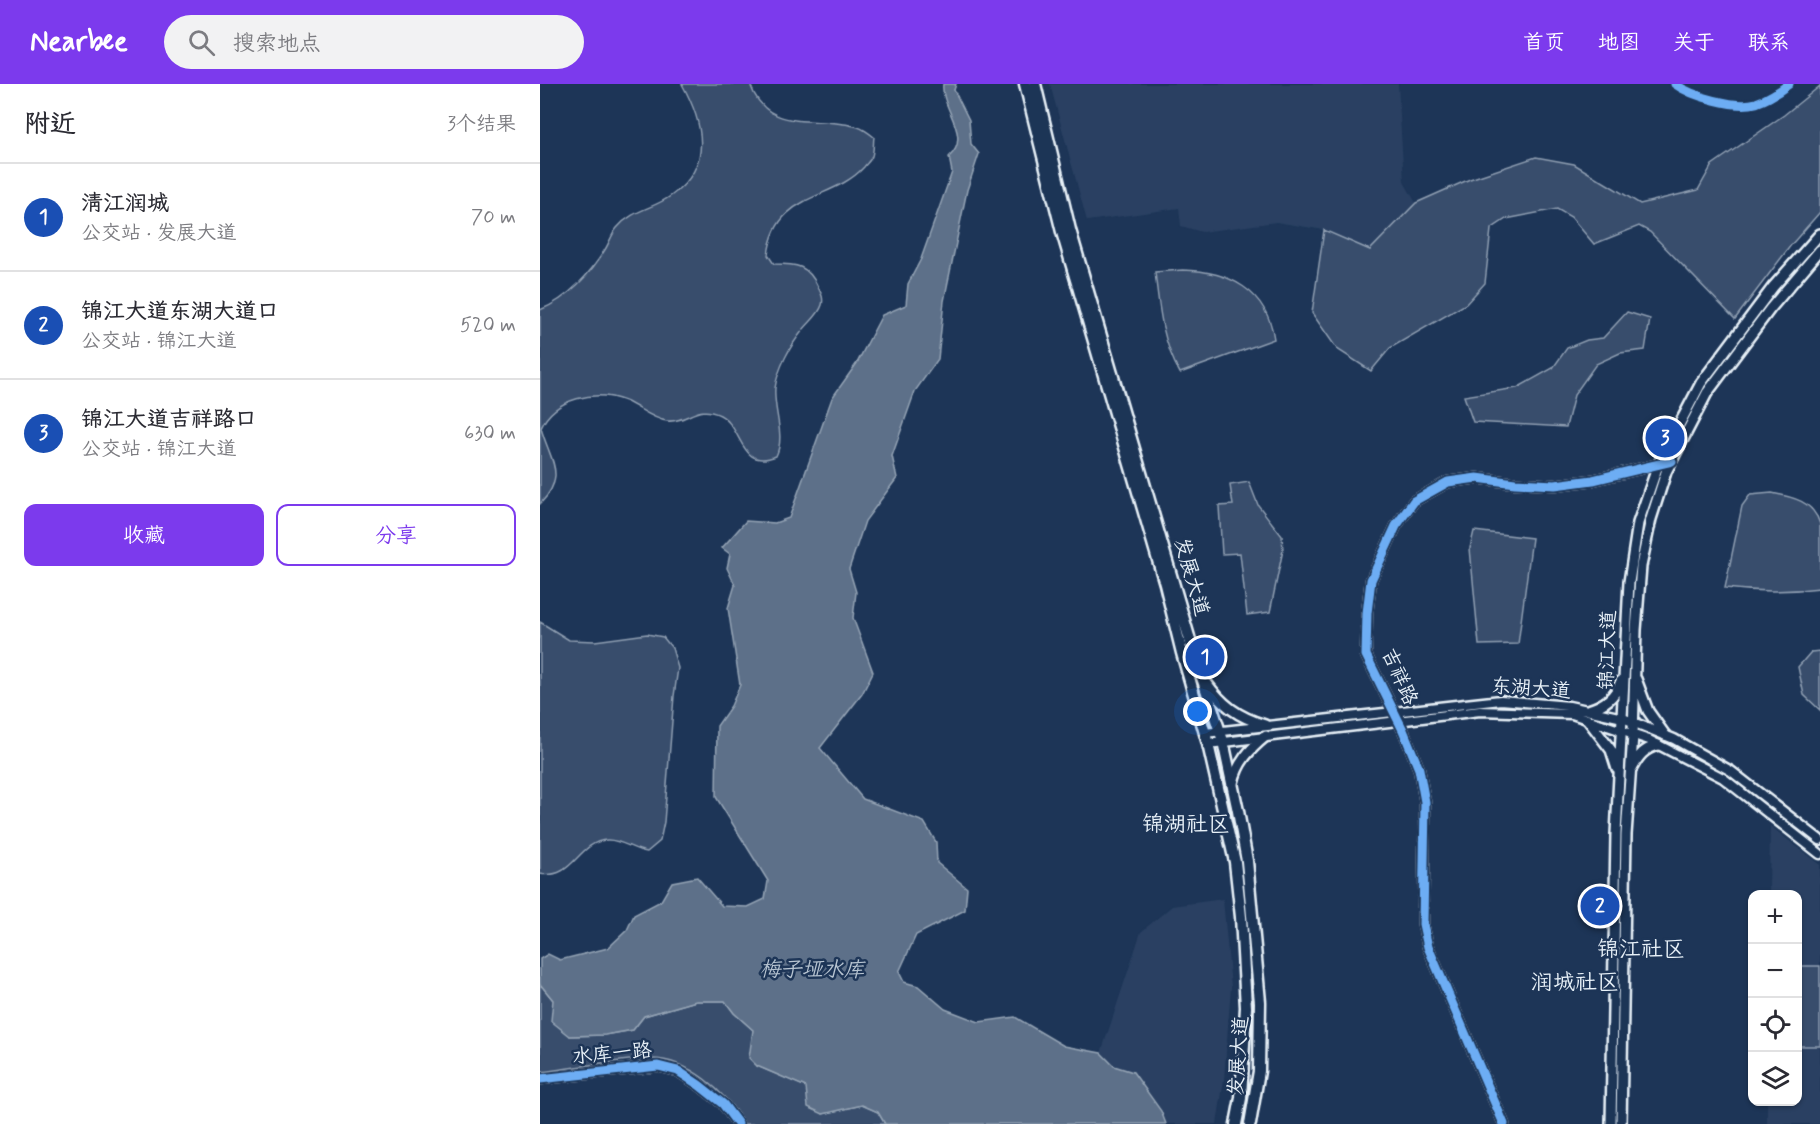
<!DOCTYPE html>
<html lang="zh">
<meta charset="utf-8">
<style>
body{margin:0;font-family:Mynerve,"LXGW WenKai TC",sans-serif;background:#f2f2f3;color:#2b2b33}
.controls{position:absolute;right:18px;bottom:18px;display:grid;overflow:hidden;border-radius:12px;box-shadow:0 2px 4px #0004}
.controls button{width:54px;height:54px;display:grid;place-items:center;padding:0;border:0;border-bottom:2px solid #e1e1e2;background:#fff;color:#2b2b33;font:30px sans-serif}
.you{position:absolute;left:658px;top:628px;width:21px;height:21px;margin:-15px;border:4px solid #fff;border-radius:50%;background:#1a73e8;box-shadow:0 0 0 9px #1a73e833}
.badge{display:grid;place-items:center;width:39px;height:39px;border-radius:50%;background:#7c3aed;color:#fff;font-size:20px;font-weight:700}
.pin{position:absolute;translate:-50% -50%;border:3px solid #fff;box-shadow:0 2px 6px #0006}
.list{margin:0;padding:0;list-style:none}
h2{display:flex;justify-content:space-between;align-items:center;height:78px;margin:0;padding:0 24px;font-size:26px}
h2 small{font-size:20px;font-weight:400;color:#7c7c81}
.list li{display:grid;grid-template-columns:39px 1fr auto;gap:18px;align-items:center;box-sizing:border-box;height:108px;padding:0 24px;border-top:2px solid #e1e1e2}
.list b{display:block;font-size:22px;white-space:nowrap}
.list p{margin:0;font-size:20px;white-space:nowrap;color:#7c7c81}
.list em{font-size:20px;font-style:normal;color:#7c7c81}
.actions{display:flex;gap:12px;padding:18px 24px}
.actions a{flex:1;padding:14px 0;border:2px solid #7c3aed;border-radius:12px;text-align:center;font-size:21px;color:#7c3aed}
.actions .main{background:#7c3aed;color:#fff}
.icon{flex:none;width:33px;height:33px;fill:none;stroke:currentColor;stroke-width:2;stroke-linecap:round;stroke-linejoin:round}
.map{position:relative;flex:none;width:1280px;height:1040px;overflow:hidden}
header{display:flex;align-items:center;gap:36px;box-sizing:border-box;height:84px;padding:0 30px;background:#7c3aed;color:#fff}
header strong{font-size:28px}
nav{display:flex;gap:33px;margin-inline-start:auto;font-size:21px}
.search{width:420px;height:54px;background:#f2f2f3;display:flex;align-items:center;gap:15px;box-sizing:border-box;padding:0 21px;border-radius:33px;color:#7c7c81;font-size:22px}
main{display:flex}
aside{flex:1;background:#fff}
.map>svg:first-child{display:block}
.built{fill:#2a4162}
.green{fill:#374d6c;stroke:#909fb2;stroke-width:1.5}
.water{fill:#5d7089;stroke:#95a4b5;stroke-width:1.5}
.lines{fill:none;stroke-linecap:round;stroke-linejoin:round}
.street-casing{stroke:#e8f1f8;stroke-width:10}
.secondary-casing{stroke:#e8f1f8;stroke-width:13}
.primary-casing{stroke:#e8f1f8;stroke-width:14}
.highway-casing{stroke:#e8f1f8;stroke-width:15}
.street{stroke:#1d3557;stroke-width:6}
.secondary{stroke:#1d3557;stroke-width:8}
.primary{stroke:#1d3557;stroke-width:9}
.highway{stroke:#1d3557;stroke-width:10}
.cycleway-casing{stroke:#1d3557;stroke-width:13}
.cycleway{stroke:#6dadf4;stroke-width:9}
.labels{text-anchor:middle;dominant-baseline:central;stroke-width:5;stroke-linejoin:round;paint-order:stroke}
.street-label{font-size:20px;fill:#e8f1f8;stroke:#1d3557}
.water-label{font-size:21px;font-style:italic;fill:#b7c4d1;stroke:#1d3557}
.quarter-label{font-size:22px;fill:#e8f1f8;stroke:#1d3557}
</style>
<header>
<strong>Nearbee</strong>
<div class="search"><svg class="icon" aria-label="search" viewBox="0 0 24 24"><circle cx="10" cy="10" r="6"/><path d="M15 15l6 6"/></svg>搜索地点</div>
<nav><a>首页</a><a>地图</a><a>关于</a><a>联系</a></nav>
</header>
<main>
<aside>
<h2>附近<small>3个结果</small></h2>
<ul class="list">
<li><span class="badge" style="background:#1a4fb4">1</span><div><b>清江润城</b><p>公交站 · 发展大道</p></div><em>70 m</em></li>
<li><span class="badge" style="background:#1a4fb4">2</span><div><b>锦江大道东湖大道口</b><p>公交站 · 锦江大道</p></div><em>520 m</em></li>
<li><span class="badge" style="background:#1a4fb4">3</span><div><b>锦江大道吉祥路口</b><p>公交站 · 锦江大道</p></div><em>630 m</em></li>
</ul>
<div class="actions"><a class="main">收藏</a><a>分享</a></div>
</aside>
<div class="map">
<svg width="1280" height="1040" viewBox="0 0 1280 1040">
<rect width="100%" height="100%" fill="#1d3557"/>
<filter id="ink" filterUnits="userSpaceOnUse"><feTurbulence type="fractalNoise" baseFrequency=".0167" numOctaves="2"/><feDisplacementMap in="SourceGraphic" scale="12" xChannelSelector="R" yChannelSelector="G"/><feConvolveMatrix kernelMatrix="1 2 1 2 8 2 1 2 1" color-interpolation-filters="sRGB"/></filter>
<g filter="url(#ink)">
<path class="built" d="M510,0H858L864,98L876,119L830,166L784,146L736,138L662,148L641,142L639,124L547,137Z
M1230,742L1280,781V1040H1227V1018H1258V810H1229Z
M683,815L691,903L684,995L677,1040H626L621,1027L593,988L574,982L561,969L601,848L632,822Z"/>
<path class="green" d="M142,0H210C228,52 277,30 318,43C324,45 329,49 334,53C333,59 334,66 332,72C331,76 327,79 324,83C292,118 236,107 228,171L234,180C257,180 268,181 278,203C281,209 284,214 282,221C279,231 269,238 263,246C250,262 238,284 235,304C233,327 246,351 236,372C199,387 204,344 180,331C156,319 148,339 127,337C112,335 99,323 85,317C56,305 14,314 1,344C10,377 28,391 0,420V226C28,215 51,189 66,164C70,157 72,150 77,144C93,125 114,125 132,111C174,81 163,38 142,0Z
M1280,2V128L1251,161L1195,235L1110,148L1099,142L1054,160L1031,133L1017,125L966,135L951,145L945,199L926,220L850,264L831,287L797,265L772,229L784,146L830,166L876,119L930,95L996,73L1034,80L1100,120L1158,106L1172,81L1244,31Z
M643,186C689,187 727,206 734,255L640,289C622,258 619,222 615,188Z
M1087,228L1110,235L1105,266L1080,269L1056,280L1034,311L1026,343L933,338L924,312L977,304L1013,284L1027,264L1047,256L1063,254Z
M709,398L718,421L742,452L743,466L730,528L707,531L700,469L682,470L679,422L693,421L690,401Z
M1232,409C1253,413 1273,417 1280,440V504C1248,508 1217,508 1185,504L1202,422L1210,411Z
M934,447L992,454L978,560L939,561L930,464Z
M0,538L29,556L55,557L107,550L123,553L132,564L138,584L134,612L124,738L120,757L107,768C93,766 80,755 67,756C37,758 34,796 0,790Z
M1280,567V626L1264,611L1258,583L1271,568Z
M1258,882H1280V962H1258Z
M0,900L13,916L30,952L65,951L93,946L104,932L156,917H185L194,929L213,946L217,982L267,1003L283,1030L322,1021L338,1028L345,1040H204C186,1008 148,974 110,975C76,975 35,984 0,988Z"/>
<path class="water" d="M403,0H416L414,6L429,36L431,60L439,70L427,106L404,217L398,275L375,307L352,372L357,394L325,437L309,485L316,508L313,534L333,588L322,610L280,664L323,715L384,738L396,758L397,779L427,804L425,826L376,851L359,888L364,898L378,902L405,925L439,938L475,933L524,962L561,969L574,982L593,988L621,1027L626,1040H345L338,1028L322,1021L283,1030L268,1023L266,1003L217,982L209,974L213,946L194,929L185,917H156L104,932L93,946L65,951L30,952L11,937L13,916L0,900V875L8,870L20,876L68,864L87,846L94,831L121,817L132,798L157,793L182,822L208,823L225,815L228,797L176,713L177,642L191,622L200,601L188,524L195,501L187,484L190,470L182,464L206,437L235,439L249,434L292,314L317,279L342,231L366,221L368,200L381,175L412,88L409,73C433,52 400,24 403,0Z"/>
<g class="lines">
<g class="street-casing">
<path id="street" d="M1135,0C1151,12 1197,25 1216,19C1227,15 1240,7 1249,0"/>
</g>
<g class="secondary-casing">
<path id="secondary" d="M665,649L961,616L1029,622L1083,634L1134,655L1191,687L1280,756
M668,660L940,627L1032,630L1109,656L1183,694L1280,770
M0,995L118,982L138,987L159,1001L183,1020L198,1040
M964,1040L888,863L883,840L885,718L879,685L863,646L826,571L827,529L831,496L856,442L874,417L908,398L937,394L975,399L1015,401L1053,396L1132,377"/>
</g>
<g class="primary-casing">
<path id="primary" d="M1096,595L1108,627L1125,651
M666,598C682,621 698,633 725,641
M1048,626C1065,621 1075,613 1081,597
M1048,636L1071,666L1077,685
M1092,684C1099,671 1104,665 1118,661
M693,699C697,679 710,665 726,652
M1071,1040L1076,750L1089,498L1098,439L1118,381L1161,299L1233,203L1280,150
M1081,1040L1086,751L1093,651L1096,546L1101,482L1111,435L1126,388L1167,309L1230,225L1280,166"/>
</g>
<g class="highway-casing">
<path id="highway" d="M485,0L522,148L625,500L642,569L668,660L695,778L701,833L706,923L701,1014L696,1040
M495,0L530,146L652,563L683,657L698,727L707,777L720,918L719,987L710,1040"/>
</g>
<use href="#street" class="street"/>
<use href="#secondary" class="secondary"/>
<use href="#primary" class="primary"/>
<use href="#highway" class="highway"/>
<g class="cycleway-casing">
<path id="cycleway" d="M1135,0C1151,12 1197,25 1216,19C1227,15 1240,7 1249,0
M0,995L118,982L138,987L159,1001L183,1020L198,1040
M964,1040L888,863L883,840L885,718L879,685L863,646L826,571L827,529L831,496L856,442L874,417L908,398L937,394L975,399L1015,401L1053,396L1132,377"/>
</g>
<use href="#cycleway" class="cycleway"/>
</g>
</g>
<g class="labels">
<g class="street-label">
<text transform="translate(651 493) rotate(74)">发展大道</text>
<text transform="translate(1068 566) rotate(-88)">锦江大道</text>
<text transform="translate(859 593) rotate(66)">吉祥路</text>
<text transform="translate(991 605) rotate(4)">东湖大道</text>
<text transform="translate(72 970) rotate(-5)">水库一路</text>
<text transform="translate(699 972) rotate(-86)">发展大道</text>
</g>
<g class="water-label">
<text x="272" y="886">梅子垭水库</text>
</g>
<g class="quarter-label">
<text x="646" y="741">锦湖社区</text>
<text x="1101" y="866">锦江社区</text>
<text x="1035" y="899">润城社区</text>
</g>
</g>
</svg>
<div class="controls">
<button>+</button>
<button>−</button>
<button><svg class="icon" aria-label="locate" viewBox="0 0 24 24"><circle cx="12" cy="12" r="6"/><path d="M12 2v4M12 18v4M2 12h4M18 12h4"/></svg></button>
<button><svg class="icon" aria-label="layers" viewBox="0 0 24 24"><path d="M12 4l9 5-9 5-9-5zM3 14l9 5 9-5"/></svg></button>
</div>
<div class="you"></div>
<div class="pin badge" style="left:665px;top:573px;background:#1a4fb4">1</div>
<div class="pin badge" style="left:1060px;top:822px;background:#1a4fb4">2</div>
<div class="pin badge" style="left:1125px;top:354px;background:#1a4fb4">3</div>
</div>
</main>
